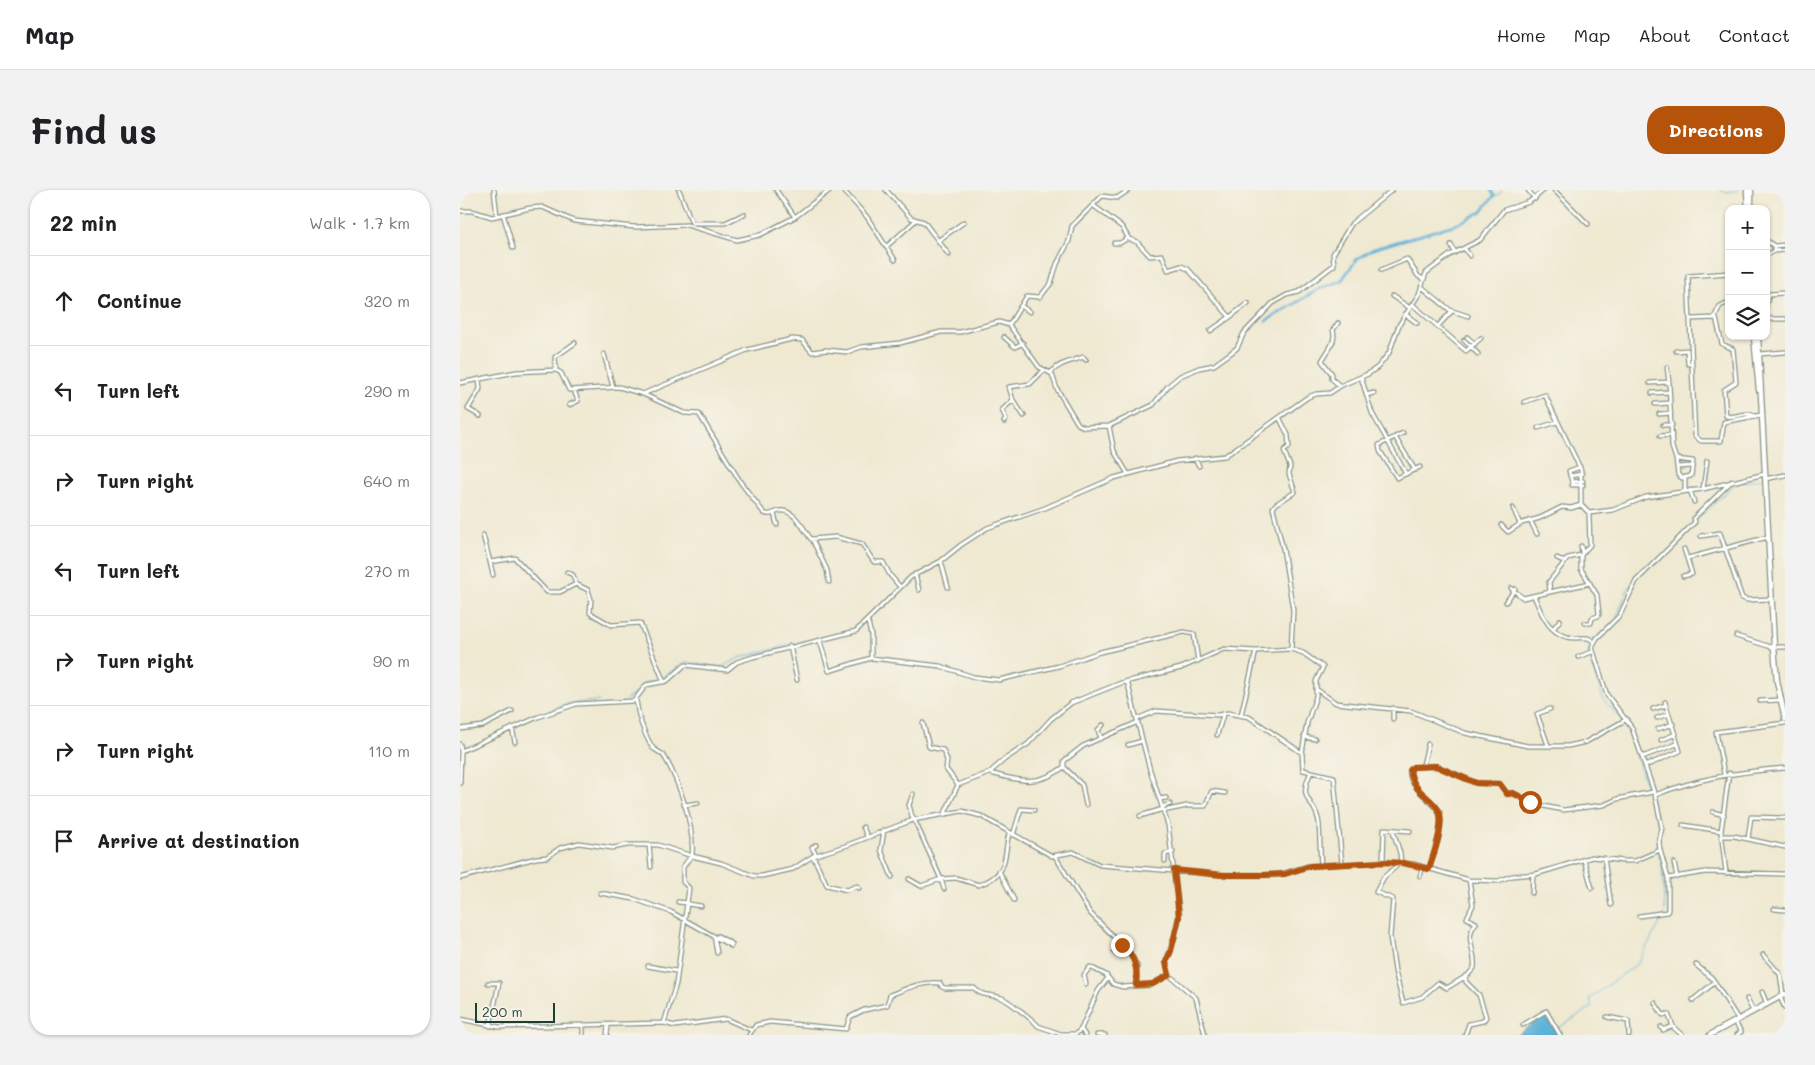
<!DOCTYPE html>
<meta charset="utf-8">
<style>
body{margin:0;font-family:Mali,sans-serif;background:#f2f2f2;color:#202124}
.controls{position:absolute;right:15px;top:15px;display:grid;overflow:hidden;border-radius:10px;box-shadow:0 1px 4px #0004}
.controls button{width:45px;height:45px;display:grid;place-items:center;padding:0;border:0;border-bottom:1px solid #e0e0e0;background:#fff;color:#202124;font:25px sans-serif}
.scale{position:absolute;left:15px;bottom:12px;width:80px;box-sizing:border-box;padding-left:5px;border:2px solid #1f3d34;border-top:0;font-size:14px;line-height:18px;white-space:nowrap;color:#1f3d34;-webkit-text-stroke:4px #f7f3e8;paint-order:stroke}
.stop{position:absolute;width:15px;height:15px;margin:-11px;border:4px solid #b45309;border-radius:50%;background:#fff}
.stop.end{background:#b45309;border-color:#fff;box-shadow:0 1px 5px #0008}
.list{margin:0;padding:0;list-style:none}
h2{display:flex;justify-content:space-between;align-items:center;height:65px;margin:0;padding:0 20px;font-size:21px}
h2 small{font-size:16px;font-weight:400;color:#757577}
.list li{display:grid;grid-template-columns:32px 1fr auto;gap:15px;align-items:center;box-sizing:border-box;height:90px;padding:0 20px;border-top:1px solid #e0e0e0}
.list b{display:block;font-size:19px;white-space:nowrap}
.list em{font-size:16px;font-style:normal;color:#757577}
.icon{flex:none;width:28px;height:28px;fill:none;stroke:currentColor;stroke-width:2;stroke-linecap:round;stroke-linejoin:round}
.map{position:relative;flex:none;width:1325px;height:845px;overflow:hidden;border-radius:20px}
header{display:flex;align-items:center;gap:30px;box-sizing:border-box;height:70px;padding:0 25px;background:#fff;border-bottom:1px solid #e0e0e0}
header strong{font-size:24px}
nav{display:flex;gap:28px;margin-inline-start:auto;font-size:18px}
.intro{display:flex;align-items:center;justify-content:space-between;box-sizing:border-box;height:120px;padding:0 30px}
h1{margin:0;font-size:35px}
.button{padding:12px 22px;border-radius:20px;background:#b45309;color:#fff;font-size:18px;font-weight:700}
main{display:flex;gap:30px;padding:0 30px}
aside{flex:1;background:#fff;border-radius:20px;box-shadow:0 1px 4px #0004}
.map>svg:first-child{display:block}
.water{fill:#5db2d9;stroke:#3e7886}
.lines{fill:none;stroke-linecap:round;stroke-linejoin:round}
.stream{stroke:#5db2d9;stroke-width:1}
.canal{stroke:#5db2d9;stroke-width:2.5}
.minor-casing{stroke:#879383;stroke-width:5.5}
.major-casing{stroke:#879383;stroke-width:7}
.minor{stroke:#fff;stroke-width:3}
.major{stroke:#fff;stroke-width:4.5}
.route{stroke:#b45309;stroke-width:6}
</style>
<header>
<strong>Map</strong>
<nav><a>Home</a><a>Map</a><a>About</a><a>Contact</a></nav>
</header>
<div class="intro"><h1>Find us</h1><a class="button">Directions</a></div>
<main>
<aside>
<h2>22 min<small>Walk · 1.7 km</small></h2>
<ul class="list">
<li><svg class="icon" aria-label="ahead" viewBox="0 0 24 24"><path d="M12 20V5M6 11l6-6 6 6"/></svg><div><b>Continue</b></div><em>320 m</em></li>
<li><svg class="icon" aria-label="left" viewBox="0 0 24 24"><path d="M17 20v-9H6M10 6l-5 5 5 5"/></svg><div><b>Turn left</b></div><em>290 m</em></li>
<li><svg class="icon" aria-label="right" viewBox="0 0 24 24"><path d="M7 20v-9h11M14 6l5 5-5 5"/></svg><div><b>Turn right</b></div><em>640 m</em></li>
<li><svg class="icon" aria-label="left" viewBox="0 0 24 24"><path d="M17 20v-9H6M10 6l-5 5 5 5"/></svg><div><b>Turn left</b></div><em>270 m</em></li>
<li><svg class="icon" aria-label="right" viewBox="0 0 24 24"><path d="M7 20v-9h11M14 6l5 5-5 5"/></svg><div><b>Turn right</b></div><em>90 m</em></li>
<li><svg class="icon" aria-label="right" viewBox="0 0 24 24"><path d="M7 20v-9h11M14 6l5 5-5 5"/></svg><div><b>Turn right</b></div><em>110 m</em></li>
<li><svg class="icon" aria-label="arrive" viewBox="0 0 24 24"><path d="M6 21V4h12l-3 4 3 4H6"/></svg><div><b>Arrive at destination</b></div></li>
</ul>
</aside>
<div class="map">
<svg width="1325" height="845" viewBox="0 0 1325 845">
<rect width="100%" height="100%" fill="#f7f3e8"/>
<filter id="ink" filterUnits="userSpaceOnUse"><feTurbulence type="fractalNoise" baseFrequency=".02" numOctaves="2"/><feDisplacementMap in="SourceGraphic" scale="10" xChannelSelector="R" yChannelSelector="G"/><feConvolveMatrix kernelMatrix="1 2 1 2 8 2 1 2 1" color-interpolation-filters="sRGB"/></filter>
<filter id="wash" filterUnits="userSpaceOnUse"><feTurbulence type="fractalNoise" baseFrequency=".0096" numOctaves="4" result="noise"/><feDisplacementMap in="SourceGraphic" scale="20" xChannelSelector="R" yChannelSelector="G"/><feGaussianBlur stdDeviation="1.12" result="paint"/><feColorMatrix in="noise" values="0 0 0 0 0 0 0 0 0 0 0 0 0 0 0 0 0 1.4 0 .05"/><feComposite in="paint" operator="in"/></filter>
<g filter="url(#wash)">
<rect width="100%" height="100%" fill="#efe9d2"/>
<path class="water" d="M1085,825L1098,845H1057L1058,844Z"/>
<g class="lines">
<path class="stream" d="M1261,0L1265,2L1279,0
M1034,6L1040,4L1042,0
M1235,331L1275,294L1303,288
M1157,426L1168,399L1175,390
M1135,448L1129,458V463L1143,509L1167,536L1200,638
M204,486L225,473L261,477L279,468L344,451
M166,510L179,501L184,493L201,489
M80,525L107,514L139,511
M32,546L61,533
M1196,660L1199,645
M1197,664L1202,673L1205,721
M1095,840L1132,817L1129,809L1177,774L1205,724"/>
<path class="canal" d="M806,131L859,99L881,91L897,69L913,59L997,34L1021,22L1034,6L1031,0"/>
</g>
</g>
<g filter="url(#ink)">
<g class="lines">
<g class="minor-casing">
<path id="minor" d="M34,0L37,26
M219,0L232,33
M316,0L335,27L370,0
M383,0L407,27L435,70
M426,0L451,28L464,32L489,65
M1068,0L1075,9
M1094,0L1128,34
M634,16L662,37L669,49L677,52L690,66L702,65L708,80L721,76L728,79L770,127L750,141
M0,21H12L32,27L70,18L82,17L114,31L175,37L227,35L277,50L300,45L335,27
M43,24L53,58
M232,33H265L284,24
M479,50L504,32
M1306,50L1314,56V61
M654,53H660L668,48
M991,55L995,62
M1314,56L1325,55
M426,57L455,31
M1004,58L1010,66
M1306,66L1314,61L1325,60
M921,80L947,69L958,86L963,89
M1269,83L1228,86L1235,246L1241,251H1261L1264,232L1301,225
M962,97L990,120L1008,126
M932,106L950,118
M952,114L1006,161L1021,148
M1306,115L1309,104L1325,103
M561,116L570,122
M945,124L957,133
M770,127L788,113
M1254,128L1260,116L1269,112
M1230,129L1256,128L1262,154L1273,159L1276,192L1264,200L1266,226C1276,229 1285,220 1295,226
M1306,129H1325
M878,133L873,140C877,152 867,161 862,171L872,184V189L880,196
M549,135L579,177L592,184L597,199L618,234L624,237L649,236L654,261L668,284
M978,136L992,121
M544,147L555,157L563,153
M1007,147L1015,154
M1004,150L1018,164
M1216,161L1227,160L1228,174H1232
M144,164L153,197
M1299,164L1325,162
M1207,177L1209,192
M96,180L95,167L115,153
M591,182C601,172 611,172 623,167L626,170
M901,187L912,223L946,284
M19,189L20,199L8,219L20,226
M0,193L56,182L96,180L101,183L109,200L159,197L183,204L287,160L332,149L342,150L352,162L366,160L387,162L401,157L440,153L481,142H500L539,132L549,135L567,106L580,107L591,93L597,74L609,51L612,36L642,6L657,8L669,0
M1190,193L1209,192L1212,257L1216,269L1218,285L1222,288L1231,286L1233,271L1216,269
M1192,203L1209,202
M183,204L224,223L239,224L281,293L304,323C310,326 313,323 319,321C334,318 344,340 351,349L376,347L402,354L414,372H423L430,385L440,397
M906,205L914,203
M1064,212L1085,205L1121,280V315L1129,323L1153,320L1186,307L1243,299L1305,284
M1195,214L1210,213
M109,215L118,211L114,200
M1199,224L1211,223
M564,226L553,210L549,197L570,194L584,180
M820,229L828,245L829,257L824,261L830,276L829,284L835,302L816,314L813,318L823,359L833,420L831,459L843,463L863,477L856,491V506L847,533L842,563
M544,232L546,229L542,220L553,210
M1203,235H1212
M649,236L693,215L708,196L720,186L739,178L754,175L768,165L777,158L784,143L813,113L827,105L839,102L874,75L873,64L892,33L932,0
M1078,238L1097,232
M943,243L919,255L920,261L937,288L960,277
M1200,246L1212,245
M935,247L955,280
M735,268L739,276
M1120,277L1109,281L1112,292L1123,291
M1217,277L1232,276
M1110,286L1122,284
M1225,287V301
M1305,289L1325,285
M1112,295H1123
M1243,299L1247,271
M1230,300L1234,312
M1053,318L1060,334
M314,323L317,335
M1070,330L1077,344
M1041,335L1048,342L1062,333L1080,328L1102,317L1111,318L1121,315
M23,345L30,372
M1241,346L1260,343L1282,408L1287,410L1312,409
M352,349L367,380L369,392
M1121,356L1122,363
M1121,365V379L1137,405L1139,424L1138,426L1132,428L1131,433H1125
M1097,368L1105,372
M1228,368L1308,347
M481,371L488,397
M107,382L113,385L116,394L128,400L131,409L130,423L151,435L180,433L204,492
M455,384L459,400
M33,385L30,372L55,368L87,402H100L116,394
M1223,386L1232,384L1224,359
M1051,398L1063,408L1130,393
M1090,402L1089,392L1108,368L1121,365L1130,355L1129,323
M1074,406C1082,426 1091,448 1116,448C1124,448 1128,446 1134,452
M1046,412L1055,399
M408,432L411,445V468
M1093,439L1100,430
M1276,446L1311,457H1325
M360,451L369,481L411,468L480,476L514,487L539,490L599,476L640,462L724,442L734,444L738,471
M330,456L337,490
M1118,467L1132,462
M856,499L876,513L951,521L1005,543L1068,556H1108L1126,552L1167,529
M176,510C178,526 183,542 192,557C195,561 201,562 204,566C219,591 235,637 232,666L261,673L294,686H302L333,679L353,666L385,656L453,630L502,621L521,626L592,666L613,662L640,675L763,685H818L849,676L923,672L953,674L1009,690L1038,691L1052,686L1076,684L1132,667L1163,671H1175L1200,660L1199,652L1202,638L1195,605C1239,588 1278,582 1325,578
M1300,511L1320,510
M1193,519L1206,515
M781,525L796,461
M1197,528L1209,524
M677,529L696,521L758,525L768,523L789,527L842,563L843,580L874,587L882,674
M933,529V518
M463,533L469,557L483,560L487,570L486,579L498,595
M52,538L55,552
M0,539L23,536L52,521
M1198,539L1213,534
M757,545L763,525
M844,547L855,549
M641,548L638,540L643,535
M1201,550L1216,544
M0,554L1,561
M668,555L682,551
M1088,555L1077,524L1090,519
M1182,567L1217,554
M963,575L968,554
M1185,576L1220,561L1205,512
M851,582C836,613 856,608 859,633C860,647 860,662 861,676
M530,583C559,591 578,597 604,577
M1264,584L1256,542L1325,533
M0,593L1,561L78,527L116,514L174,511L186,495L207,491L225,475L267,480L277,472L293,467L396,441L451,387L481,371L501,355L527,338L585,318L654,288L717,271L765,266L848,207L856,204L870,203L882,195L908,184L918,177L929,163L939,135L959,104L966,83L990,65L1020,50L1044,20L1069,12L1084,0
M1195,605L1172,538L1147,505L1132,457L1137,448L1160,425L1176,391L1235,332L1234,328L1272,291
M699,609L706,608
M224,615L238,613
M626,615L622,595L604,577V571L623,556L678,532
M702,617L710,614
M703,621L727,616H745L752,601L765,603
M1253,622L1264,625
M484,625L498,595L529,583L545,569L568,554L591,529L611,513L661,493L721,478L764,459L795,461L831,459
M680,626L703,619
M454,629L481,689L496,688L519,695C550,683 543,669 549,643
M453,630L449,615L453,604
M1223,635L1261,641
M403,637L407,646
M424,640L421,660L432,687
M933,641L940,663L941,673
M553,645L561,619L574,620
M1262,646H1274L1325,657
M1288,649L1291,627L1325,628
M189,655L191,677
M356,655L352,658L356,664
M231,666L223,677V692L229,698L216,794L204,833L215,836L266,829L291,840
M353,666L367,695L387,700L397,696L399,698
M595,666L630,723L670,763L677,776L676,795
M1144,668L1151,715
M1124,670L1132,698
M705,671V664L713,662
M923,672L924,639L950,641
M940,673L924,687L916,702L933,709L930,747L935,781L943,813L962,807L978,793L987,798L1008,785L1014,778C1017,761 1003,748 1016,733L1007,728L1013,715L1009,690
M1214,673L1217,687
M969,679C973,666 985,634 979,621C974,612 940,591 953,577L976,576L1016,593L1039,594L1048,604L1053,603L1074,614L1103,620L1144,615L1157,609L1193,602
M539,681L554,710
M1266,683L1261,641L1269,583
M960,686L963,677
M0,688L76,668L87,667L100,658L119,653L153,658L167,655H198L232,666
M1208,688L1246,682L1325,684
M449,689L461,696L481,689L484,699
M140,703L174,709L211,722L271,756
M1072,703L1073,684
M218,712L228,713
M228,714L241,716
M1314,719L1325,720
M1179,726L1207,722L1208,720V688L1200,660
M254,746L257,763
M258,746L272,754
M654,762L657,764L666,759
M1303,765L1320,784L1323,805
M1236,775L1252,788L1278,829
M188,776L216,781
M709,785L736,808L745,845
M28,793H39L30,836
M626,794L624,785L630,777L646,785L653,794L663,797L690,795L709,785L706,772C712,755 718,740 719,722L708,635L690,580L667,491
M1302,802L1307,814
M1320,807L1325,818
M1287,809L1293,821
M1233,810L1255,792
M1195,813L1203,825L1208,824L1214,838L1222,845
M1147,827L1168,831L1169,845
M0,829L39,837L204,833
M1275,832L1281,842L1277,845
M1063,835L1086,821L1100,845
M1201,837L1203,840L1213,836
M621,839L638,801L648,788
M123,845V836
M147,845L148,835
M289,845L296,835L310,832L386,839L390,827L404,820L427,815L430,805C445,799 463,791 480,793L482,797L485,798H514C522,807 531,804 542,808C547,810 576,832 578,836L601,844H616L621,839L625,845
M637,845H645
M1005,845L1009,834L1023,831L1026,827L1019,805L1006,792L1005,786"/>
</g>
<g class="major-casing">
<path id="major" d="M1287,0L1288,19
M1291,0V19
M1294,146L1299,200
M1298,146L1314,457L1317,491L1325,529
M1250,845L1325,804"/>
</g>
<use href="#minor" class="minor"/>
<use href="#major" class="major"/>
</g>
</g>
<g class="lines" filter="url(#ink)">
<path class="route" d="M662,755C675,767 678,778 676,795L693,794L709,785L706,772L711,761L719,727L714,680L763,685H804L825,684L850,676L923,672L943,673L969,679C973,666 985,634 979,621C970,604 954,605 950,580L953,577L976,576L1016,593L1040,594L1047,604L1053,603L1070,612"/>
</g>
</svg>
<div class="controls">
<button>+</button>
<button>−</button>
<button><svg class="icon" aria-label="layers" viewBox="0 0 24 24"><path d="M12 4l9 5-9 5-9-5zM3 14l9 5 9-5"/></svg></button>
</div>
<div class="scale">200 m</div>
<div class="stop" style="left:1070px;top:612px"></div>
<div class="stop end" style="left:662px;top:755px"></div>
</div>
</main>
